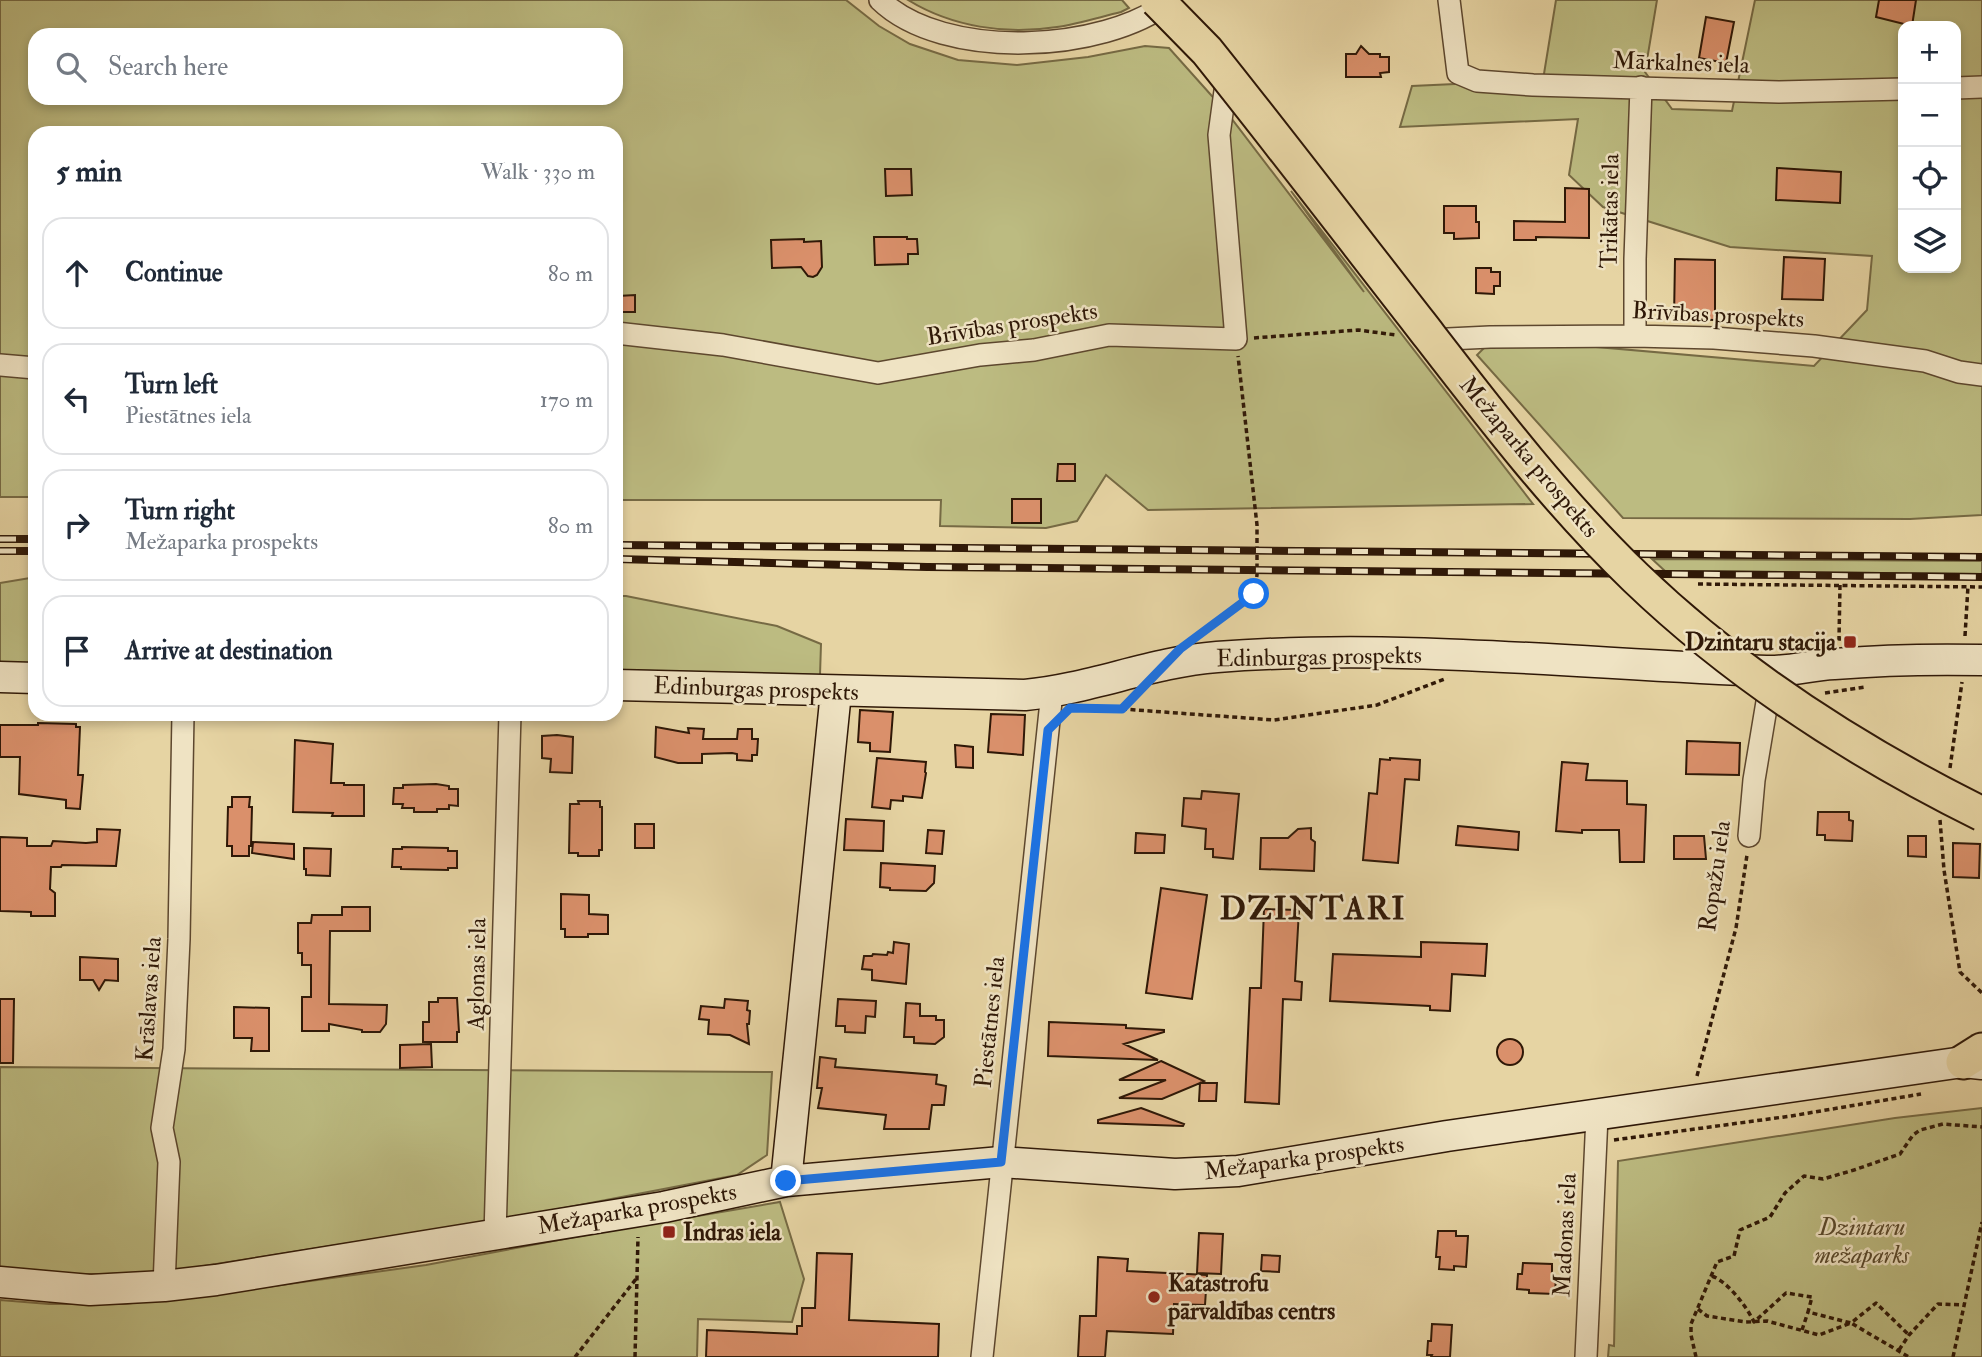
<!DOCTYPE html>
<meta charset="utf-8">
<style>
body{margin:0;font-family:"IM FELL Double Pica",serif;background:#f2f2f3;color:#1f2937}
.controls{position:absolute;right:21px;top:21px;display:grid;overflow:hidden;border-radius:14px;box-shadow:0 4px 10px #0003}
.controls button{width:63px;height:63px;display:grid;place-items:center;padding:0;border:0;border-bottom:2px solid #e0e1e3;background:#fff;color:#1f2937;font:35px sans-serif}
.stop{position:absolute;width:21px;height:21px;margin:-16px;border:5px solid #1a73e8;border-radius:50%;background:#fff}
.stop.end{background:#1a73e8;border-color:#fff;box-shadow:0 2px 7px #0008}
.list{margin:0;padding:0;list-style:none}
h2{display:flex;justify-content:space-between;align-items:center;height:91px;margin:0;padding:0 28px;font-size:30px}
h2 small{font-size:23px;font-weight:400;color:#747a83}
.list li{display:grid;grid-template-columns:46px 1fr auto;gap:21px;align-items:center;box-sizing:border-box;height:112px;margin:0 14px 14px;padding:0 14px;border:2px solid #e0e1e3;border-radius:21px}
.list b{display:block;font-size:26px;white-space:nowrap}
.list p{margin:0;font-size:23px;white-space:nowrap;color:#747a83}
.list em{font-size:23px;font-style:normal;color:#747a83}
.icon{flex:none;width:38px;height:38px;fill:none;stroke:currentColor;stroke-width:2;stroke-linecap:round;stroke-linejoin:round}
.map{position:relative;flex:none;width:1982px;height:1357px;overflow:hidden}
.search{position:absolute;background:#fff;box-shadow:0 4px 10px #0003;left:28px;top:28px;width:595px;height:77px;display:flex;align-items:center;gap:18px;box-sizing:border-box;padding:0 24px;border-radius:21px;color:#747a83;font-size:26px}
.panel{position:absolute;background:#fff;box-shadow:0 4px 10px #0003;left:28px;top:126px;width:595px;height:595px;border-radius:21px}
.map>svg:first-child{display:block}
.green{fill:#bcbb81;stroke:#766a44;stroke-width:2;fill-rule:evenodd}
.building{fill:#da906b;stroke:#2f1807;stroke-width:2}
.lines{fill:none;stroke-linecap:round;stroke-linejoin:round}
.street-casing{stroke:#5d472e;stroke-width:24}
.secondary-casing{stroke:#2f1807;stroke-width:33}
.primary-casing{stroke:#2f1807;stroke-width:37}
.path{stroke:#2f1807;stroke-width:3.5;stroke-dasharray:5 3.5;stroke-linecap:butt}
.street{stroke:#efe3c3;stroke-width:21}
.secondary{stroke:#efe3c3;stroke-width:30}
.primary{stroke:#e6d4a3;stroke-width:33}
.rail-casing{stroke:#2f1807;stroke-width:8}
.rail{stroke:#efe3c3;stroke-width:5;stroke-dasharray:16;stroke-linecap:butt}
.primary-bridge-casing{stroke:#2f1807;stroke-width:37;stroke-linecap:butt}
.primary-bridge{stroke:#e6d4a3;stroke-width:33}
.route{stroke:#1a73e8;stroke-width:9}
.poi-dot{fill:#8f2418;stroke:#efe3c3;stroke-width:2.5}
.labels{text-anchor:middle;dominant-baseline:central;stroke-width:5;stroke-linejoin:round;paint-order:stroke}
.street-label{font-size:24px;fill:#2f1807;stroke:#efe3c3}
.poi-label{font-size:24px;font-weight:bold;fill:#2f1807;stroke:#efe3c3;text-anchor:start}
.park-label{font-size:24px;font-style:italic;fill:#59492c;stroke:#efe3c3}
.district-label{font-size:32px;font-weight:bold;letter-spacing:2px;fill:#2f1807;stroke:#efe3c3}
</style>
<div class="map">
<svg width="1982" height="1357" viewBox="0 0 1982 1357">
<rect width="100%" height="100%" fill="#e6d4a3"/>
<filter id="stains"><feTurbulence type="fractalNoise" baseFrequency=".00286" numOctaves="4"/><feColorMatrix values="0 0 0 0 .2 0 0 0 0 .09 0 0 0 0 .02 0 0 0 .5 -.17"/></filter>
<radialGradient id="worn" r=".72"><stop offset=".6" stop-color="#630" stop-opacity="0"/><stop offset="1" stop-color="#630" stop-opacity=".3"/></radialGradient>
<path class="green" d="M0,0H846L879,26L910,44L958,60L1017,65L1088,57L1145,46L1169,48L1228,114L1364,292L1291,191L1533,504L1148,510L1106,475L1077,521L1046,528L940,526L941,500H616V133H35V497H0ZM35,35H616V98H35Z
M908,0H1122L1129,8L1121,12C1100,17 1078,24 1057,27C1006,35 952,27 908,0Z
M1556,0H1657L1645,72L1672,109L1732,111L1755,0H1982V515L1910,519L1623,518L1477,355L1494,338L1814,366L1867,310L1872,256L1730,247L1603,207L1569,175L1578,119L1400,127L1412,86L1543,80ZM1903,26H1956V268H1903Z
M1652,559L1982,561V574L1665,571Z
M30,578H35V665H0V583Z
M616,596H626L777,626L821,644L820,675L616,670Z
M0,1067L772,1072L767,1155L737,1175L522,1216L172,1271L107,1274H24L0,1271Z
M1982,1108V1357H1608L1609,1345L1614,1346L1618,1161L1895,1118Z
M780,1202L804,1279L792,1322L698,1319L697,1357H0V1300L49,1304H124L252,1289L426,1265L580,1236Z"/>
<path class="building" d="M1879,0H1916L1912,26L1876,17Z
M1706,17L1734,22L1726,63L1699,58Z
M1361,46L1369,54H1380V57H1389V72L1380,73L1381,77H1346V54H1356Z
M1777,168L1841,172L1840,203L1776,200Z
M885,169H911L912,195L886,196Z
M1565,188L1589,189V238L1536,237V240H1514V221L1565,222Z
M1444,206H1476V222H1479V238L1454,239V233H1444Z
M874,237H907V239H917L918,254H908V264L875,265Z
M804,239V242L821,241L822,267L817,275L813,277L808,276L801,267L772,268L771,240Z
M1784,257L1825,259L1823,300L1782,299Z
M1675,259L1715,260V320L1674,319Z
M1476,268H1491V272H1500V286H1494V294L1476,293Z
M635,295V312H618V296Z
M1058,464H1075V481H1057Z
M1012,499H1041V523H1012Z
M860,710L893,712L890,752L870,751V743L858,742Z
M991,714L1025,715L1023,755L988,752Z
M38,723L76,724V727H80L78,775H83L80,809L66,808V800L19,794L20,757H0V725H38Z
M656,727L689,733L688,728L704,729L703,739H737L738,729H752V739H758L757,755H752V761L737,760V754L732,753L702,754V763H678L655,757Z
M557,735L573,737L572,773L550,772L551,759L542,758V736Z
M295,740L333,744L331,783H344V785H364V816H332L333,813L293,812Z
M1687,741L1740,743L1739,775L1686,774Z
M955,745L973,747V768L956,767Z
M877,758L926,762L925,772L926,773L922,798L903,796V801L891,800L890,809L872,807Z
M1390,758L1420,760L1419,780L1405,779L1398,863L1363,860L1369,793L1377,794L1380,759L1390,760Z
M1562,762L1588,764L1586,780L1627,781V804L1646,805L1644,862H1620L1619,830H1582V833L1556,831Z
M436,784L449,786V789H458V806L449,805V809H437V812H414V808H402L403,804H393L394,788H403V785Z
M1202,791L1239,794L1233,859L1213,857V849H1205L1206,829L1182,826L1184,798L1201,799Z
M232,797H250L249,807H252L251,846H249V856H232V846H227L228,807H232Z
M578,801H600V807H602V850H599V856H578V853H569L570,804H579Z
M1818,812H1849V820L1853,821L1852,841L1825,840V835H1817Z
M846,819L884,821L883,851L844,850Z
M635,824H654V848H635Z
M1458,826L1519,832L1518,850L1456,845Z
M1311,828V839L1315,842L1314,871L1260,869L1261,838H1288L1298,829Z
M97,829L120,830L116,866L62,865L61,867H51L50,889L55,893V916H31V912L0,911V837L27,838V846H51L53,841L86,843L97,842Z
M928,830L944,831L942,854L926,853Z
M1136,833L1165,835L1164,853H1135Z
M1674,836H1704L1706,859H1674Z
M1908,836H1926V857L1908,856Z
M253,842L294,844V859L252,853Z
M1953,843L1980,844L1979,878L1953,877Z
M402,847L448,848V851H457V868H448V870L401,869V867H392L393,849H402Z
M304,848L331,849L330,876L306,875V869H304Z
M881,863L935,866L934,883L926,891L890,890V888L880,887Z
M1161,888L1207,895L1192,999L1146,993Z
M561,894L589,895V914L608,915V934H588V937H565V929H561Z
M342,907H370V931H330L329,1004L387,1005L386,1024L380,1032H362V1030L329,1024V1031H302V997H311V965H302V953H298V923H311L312,915H342Z
M1264,909L1299,910L1295,981L1302,982L1301,1000L1283,999L1279,1104L1245,1102L1250,988H1261Z
M894,942L909,944L906,984L872,980V970L862,969L864,956H872L873,954L887,955L888,952L893,953Z
M1421,942L1487,944L1485,976L1452,974L1450,1011L1430,1010V1006L1330,1001L1333,954L1421,957Z
M80,957L118,959V981L105,980L99,990L93,980H80Z
M438,998H457L459,1032H457V1042H423V1022H429V1002H438Z
M0,999H14L13,1063H0Z
M725,999L748,1001L747,1010L750,1011L749,1024H747L749,1044L730,1035L708,1034L709,1020L699,1019L701,1006L724,1008Z
M838,999L876,1001L875,1017L866,1016L865,1033L845,1032V1026H836Z
M906,1003L920,1004V1016H936V1020H944V1037L935,1044L914,1043V1037H904Z
M234,1007L269,1008V1051H251L252,1038H234Z
M1049,1022L1126,1025V1028L1164,1030V1032L1124,1044L1158,1060L1048,1056Z
M1497 1052a13 13 0 1 1 26 0a13 13 0 1 1-26 0Z
M431,1044L432,1067L400,1068V1045Z
M820,1057L836,1059L835,1067L937,1075L936,1084L946,1086L944,1105H932L929,1129H884L886,1115L818,1108L822,1088H817Z
M1161,1061L1204,1081L1200,1083H1217L1216,1101H1199L1200,1083L1162,1099L1119,1098L1166,1080H1119Z
M1141,1108L1184,1124L1183,1126L1098,1123V1120Z
M1438,1231H1456V1236H1468L1466,1267L1454,1266V1270L1439,1269L1440,1257H1436Z
M1199,1233L1223,1234L1221,1274L1197,1273Z
M817,1253L852,1254L849,1320L939,1324L938,1357H706L707,1330L797,1334V1326H802V1308H815Z
M1262,1255L1280,1256L1279,1272L1261,1271Z
M1098,1257L1128,1259L1127,1271L1207,1275L1205,1305L1174,1304L1173,1334L1107,1331L1105,1357H1078L1080,1316H1096Z
M1523,1263L1552,1264V1276H1556L1555,1294L1529,1293V1290L1517,1289L1518,1274H1522Z
M1432,1324L1452,1325L1450,1357H1431L1432,1355H1427L1428,1341H1431Z"/>
<g class="lines">
<g class="street-casing">
<path id="street" d="M880,0C943,61 1104,53 1170,1
M1449,0L1458,73L1477,81L1533,85L1779,92L1903,89
M1956,88L1982,87
M616,333L723,345L878,373L980,355L1034,350L1109,335L1236,339L1219,135L1225,91L1231,73
M1635,336V259L1641,87
M1448,339L1490,337L1635,336L1714,338L1814,346L1925,361L1959,372L1982,375
M0,365L35,368
M1749,836L1754,780L1767,702L1769,678
M495,1235L510,714
M164,1286L169,1162L162,1128L174,1049L179,939L183,714
M982,1357L1052,692
M1586,1357L1597,1116"/>
</g>
<g class="secondary-casing">
<path id="secondary" d="M0,677L35,678
M616,685L1025,695C1090,689 1152,662 1217,657C1400,643 1583,664 1766,671C1788,672 1812,665 1834,664C1883,660 1933,659 1982,660
M786,1181L836,692
M0,1282L90,1290L164,1286L216,1280L664,1207L786,1181L1001,1162L1175,1174L1238,1171L1447,1136L1963,1062L1982,1064"/>
</g>
<g class="primary-casing">
<path id="primary" d="M1963,1062L1982,1050"/>
</g>
<path class="path" d="M1254,338L1358,330L1396,335
M1698,584L1982,587
M1840,585L1839,639H1842
M1200,635L1254,594L1257,575V525L1238,356
M1965,636L1968,586
M1825,693L1865,687
M1093,708L1122,709L1133,697
M1122,709L1274,720L1377,705L1447,678
M1950,768L1962,682
M1940,820L1944,870L1960,972L1982,993
M1697,1076L1736,928L1747,855
M1614,1140L1791,1116L1921,1094
M1712,1276C1728,1282 1747,1307 1754,1322L1786,1293L1812,1297L1808,1312L1851,1323L1876,1303L1909,1335
M1698,1309L1707,1316L1746,1322L1767,1321L1819,1335L1851,1323L1909,1357
M1802,1330L1808,1312
M1899,1350L1909,1335L1938,1304L1964,1305
M575,1357L636,1279
M635,1357L638,1237
M1696,1357L1691,1335V1324L1717,1262L1734,1256L1740,1230L1770,1217L1785,1193L1804,1176L1823,1179L1854,1170L1900,1154L1913,1135L1920,1130L1943,1124L1982,1127
M1953,1357L1982,1222"/>
<use href="#street" class="street"/>
<use href="#secondary" class="secondary"/>
<use href="#primary" class="primary"/>
<g class="rail-casing">
<path id="rail" d="M0,539H35
M616,545L1982,557
M0,551H35
M616,559L927,567L1982,577"/>
</g>
<use href="#rail" class="rail"/>
<g class="primary-bridge-casing">
<path id="primary-bridge" d="M1157,0L1207,51C1279,141 1350,234 1421,325C1489,413 1556,501 1636,578C1737,675 1857,752 1982,814"/>
</g>
<use href="#primary-bridge" class="primary-bridge"/>
</g>
<g class="lines">
<path class="route" d="M786,1181L1001,1162L1048,730L1070,708L1122,709L1180,649L1254,594"/>
</g>
<g class="poi-dot">
<rect x="1843" y="635" width="14" height="14" rx="3.5"/>
<rect x="662" y="1225" width="14" height="14" rx="3.5"/>
<circle cx="1154" cy="1297" r="7"/>
</g>
<g class="labels">
<g class="street-label">
<text transform="translate(1681 63) rotate(2)">Mārkalnes iela</text>
<text transform="translate(1610 211) rotate(-89)">Trikātas iela</text>
<text transform="translate(1718 315) rotate(3)">Brīvības prospekts</text>
<text transform="translate(1012 324) rotate(-9)">Brīvības prospekts</text>
<text transform="translate(1529 457) rotate(50)">Mežaparka prospekts</text>
<text transform="translate(1319 657) rotate(-1)">Edinburgas prospekts</text>
<text transform="translate(756 689) rotate(2)">Edinburgas prospekts</text>
<text transform="translate(1715 876) rotate(-82)">Ropažu iela</text>
<text transform="translate(477 974) rotate(-89)">Aglonas iela</text>
<text transform="translate(149 999) rotate(-86)">Krāslavas iela</text>
<text transform="translate(990 1022) rotate(-84)">Piestātnes iela</text>
<text transform="translate(1304 1158) rotate(-8)">Mežaparka prospekts</text>
<text transform="translate(637 1209) rotate(-10)">Mežaparka prospekts</text>
<text transform="translate(1565 1235) rotate(-87)">Madonas iela</text>
</g>
<g class="poi-label">
<text x="1836" y="642" text-anchor="end">Dzintaru stacija</text>
<text x="683" y="1232">Indras iela</text>
<text x="1168" y="1283">Katastrofu<tspan x="1168" dy="28">pārvaldības centrs</tspan></text>
</g>
<g class="park-label">
<text x="1862" y="1227">Dzintaru<tspan x="1862" dy="28">mežaparks</tspan></text>
</g>
<g class="district-label">
<text x="1313" y="909">DZINTARI</text>
</g>
</g>
<rect width="100%" height="100%" filter="url(#stains)"/>
<rect width="100%" height="100%" fill="url(#worn)"/>
</svg>
<div class="controls">
<button>+</button>
<button>−</button>
<button><svg class="icon" aria-label="locate" viewBox="0 0 24 24"><circle cx="12" cy="12" r="6"/><path d="M12 2v4M12 18v4M2 12h4M18 12h4"/></svg></button>
<button><svg class="icon" aria-label="layers" viewBox="0 0 24 24"><path d="M12 4l9 5-9 5-9-5zM3 14l9 5 9-5"/></svg></button>
</div>
<div class="stop" style="left:1254px;top:594px"></div>
<div class="stop end" style="left:786px;top:1181px"></div>
<div class="search"><svg class="icon" aria-label="search" viewBox="0 0 24 24"><circle cx="10" cy="10" r="6"/><path d="M15 15l6 6"/></svg>Search here</div>
<section class="panel">
<h2>5 min<small>Walk · 330 m</small></h2>
<ul class="list">
<li><svg class="icon" aria-label="ahead" viewBox="0 0 24 24"><path d="M12 20V5M6 11l6-6 6 6"/></svg><div><b>Continue</b></div><em>80 m</em></li>
<li><svg class="icon" aria-label="left" viewBox="0 0 24 24"><path d="M17 20v-9H6M10 6l-5 5 5 5"/></svg><div><b>Turn left</b><p>Piestātnes iela</p></div><em>170 m</em></li>
<li><svg class="icon" aria-label="right" viewBox="0 0 24 24"><path d="M7 20v-9h11M14 6l5 5-5 5"/></svg><div><b>Turn right</b><p>Mežaparka prospekts</p></div><em>80 m</em></li>
<li><svg class="icon" aria-label="arrive" viewBox="0 0 24 24"><path d="M6 21V4h12l-3 4 3 4H6"/></svg><div><b>Arrive at destination</b></div></li>
</ul>
</section>
</div>
